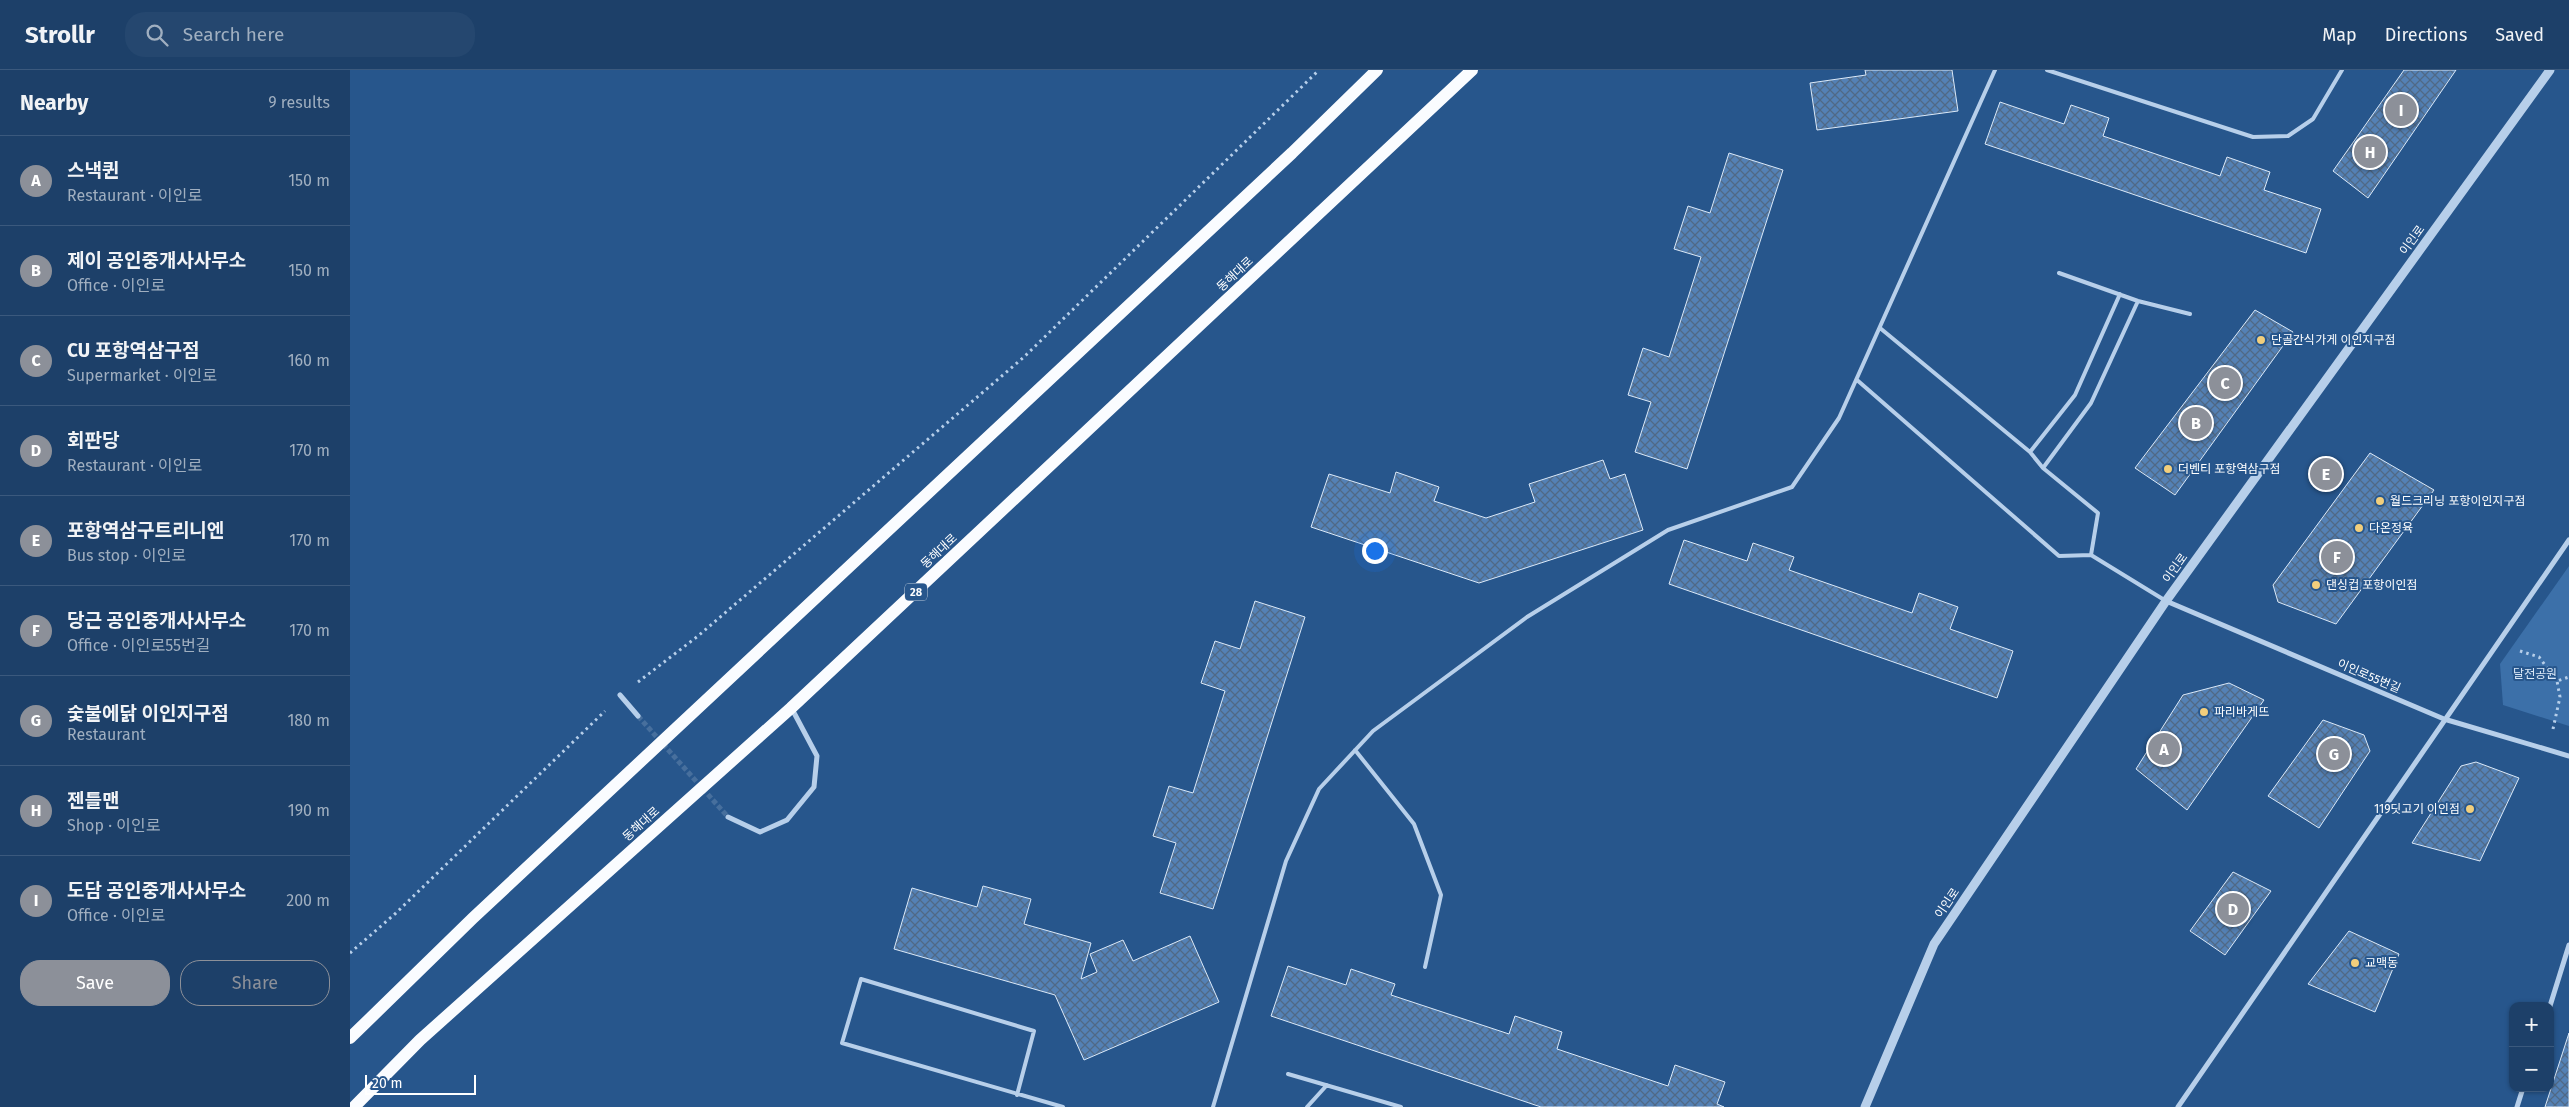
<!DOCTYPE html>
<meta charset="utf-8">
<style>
body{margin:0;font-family:"Fira Sans","Noto Sans KR",sans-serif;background:#25476f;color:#f1f3f6}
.controls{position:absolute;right:15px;bottom:15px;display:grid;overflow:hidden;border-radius:10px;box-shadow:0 1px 4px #0004}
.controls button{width:45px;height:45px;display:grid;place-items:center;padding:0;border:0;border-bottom:1px solid #3b597d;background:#1d4069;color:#f1f3f6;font:25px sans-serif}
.scale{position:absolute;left:15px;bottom:12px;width:111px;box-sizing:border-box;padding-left:5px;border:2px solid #fff;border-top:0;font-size:14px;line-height:18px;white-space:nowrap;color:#fff;-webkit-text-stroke:4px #27568c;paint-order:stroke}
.you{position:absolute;left:1024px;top:480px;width:18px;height:18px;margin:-12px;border:4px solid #fff;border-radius:50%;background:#1a73e8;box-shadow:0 0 0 8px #1a73e833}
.badge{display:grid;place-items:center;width:32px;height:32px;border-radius:50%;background:#8c9099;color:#fff;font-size:16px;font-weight:700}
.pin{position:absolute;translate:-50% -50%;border:2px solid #fff;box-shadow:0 1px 5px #0006}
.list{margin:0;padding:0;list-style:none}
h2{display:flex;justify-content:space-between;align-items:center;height:65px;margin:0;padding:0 20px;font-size:21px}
h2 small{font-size:16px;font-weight:400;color:#a0afc0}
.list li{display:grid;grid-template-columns:32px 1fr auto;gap:15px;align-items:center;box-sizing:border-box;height:90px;padding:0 20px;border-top:1px solid #3b597d}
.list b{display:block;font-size:19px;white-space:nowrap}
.list p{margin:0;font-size:16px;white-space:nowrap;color:#a0afc0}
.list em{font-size:16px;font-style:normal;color:#a0afc0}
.actions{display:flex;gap:10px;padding:15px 20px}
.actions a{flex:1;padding:11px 0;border:1px solid #8c9099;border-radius:20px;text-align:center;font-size:18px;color:#8c9099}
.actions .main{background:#8c9099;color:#fff}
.icon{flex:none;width:28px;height:28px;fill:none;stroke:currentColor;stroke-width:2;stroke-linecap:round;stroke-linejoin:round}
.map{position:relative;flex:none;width:2219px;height:1037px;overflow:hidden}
header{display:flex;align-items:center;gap:30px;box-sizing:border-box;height:70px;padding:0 25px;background:#1d4069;border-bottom:1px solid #3b597d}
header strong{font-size:24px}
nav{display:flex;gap:28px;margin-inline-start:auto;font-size:18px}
.search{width:350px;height:45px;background:#25476f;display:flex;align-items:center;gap:12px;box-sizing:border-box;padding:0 18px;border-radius:20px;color:#a0afc0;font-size:19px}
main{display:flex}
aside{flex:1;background:#1d4069}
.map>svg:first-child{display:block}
.park{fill:#3c70a9}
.building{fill:url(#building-cross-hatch);stroke:#dbe9f8}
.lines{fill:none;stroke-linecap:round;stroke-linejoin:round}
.minor-tunnel{stroke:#476f9d;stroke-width:5;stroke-dasharray:5 2.5;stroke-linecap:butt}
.path{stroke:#b7cfea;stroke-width:3;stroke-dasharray:2.5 4;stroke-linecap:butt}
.service{stroke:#b7cfea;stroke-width:4}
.minor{stroke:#b7cfea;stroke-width:5}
.tertiary{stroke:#b7cfea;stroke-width:9}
.primary{stroke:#fafcff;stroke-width:12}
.poi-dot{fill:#f2ce7c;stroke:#27568c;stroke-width:2}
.labels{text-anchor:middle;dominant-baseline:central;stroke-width:4;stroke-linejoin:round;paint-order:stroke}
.shield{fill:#27568c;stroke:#beccdc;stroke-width:1}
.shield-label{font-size:11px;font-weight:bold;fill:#fff}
.street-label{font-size:12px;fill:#fff;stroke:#27568c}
.poi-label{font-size:12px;fill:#fff;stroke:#27568c;text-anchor:start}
.park-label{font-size:12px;fill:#dbe9f8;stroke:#27568c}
</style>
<header>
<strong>Strollr</strong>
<div class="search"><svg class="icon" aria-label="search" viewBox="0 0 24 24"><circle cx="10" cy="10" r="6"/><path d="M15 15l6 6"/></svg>Search here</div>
<nav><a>Map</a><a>Directions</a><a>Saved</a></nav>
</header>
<main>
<aside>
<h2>Nearby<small>9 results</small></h2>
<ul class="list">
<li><span class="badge">A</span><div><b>스낵퀸</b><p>Restaurant · 이인로</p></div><em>150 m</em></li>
<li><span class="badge">B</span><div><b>제이 공인중개사사무소</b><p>Office · 이인로</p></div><em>150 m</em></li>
<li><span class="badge">C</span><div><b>CU 포항역삼구점</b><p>Supermarket · 이인로</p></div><em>160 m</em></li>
<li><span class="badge">D</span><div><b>회판당</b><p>Restaurant · 이인로</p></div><em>170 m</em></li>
<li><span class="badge">E</span><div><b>포항역삼구트리니엔</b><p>Bus stop · 이인로</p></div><em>170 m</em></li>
<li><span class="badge">F</span><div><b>당근 공인중개사사무소</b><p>Office · 이인로55번길</p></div><em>170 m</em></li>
<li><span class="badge">G</span><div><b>숯불에닭 이인지구점</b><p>Restaurant</p></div><em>180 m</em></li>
<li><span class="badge">H</span><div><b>젠틀맨</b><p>Shop · 이인로</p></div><em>190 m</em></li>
<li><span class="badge">I</span><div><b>도담 공인중개사사무소</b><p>Office · 이인로</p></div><em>200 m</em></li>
</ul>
<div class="actions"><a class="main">Save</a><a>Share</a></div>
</aside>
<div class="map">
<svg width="2219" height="1037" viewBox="0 0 2219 1037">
<defs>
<pattern id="building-cross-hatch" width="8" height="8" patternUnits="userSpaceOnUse" patternTransform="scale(1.25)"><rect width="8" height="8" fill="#5481b5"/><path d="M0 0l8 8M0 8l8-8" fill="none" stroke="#506986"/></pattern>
</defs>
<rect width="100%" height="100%" fill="#27568c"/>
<path class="park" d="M2219,496V656L2153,635L2150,594Z"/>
<path class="building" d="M1515,0H1602L1608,41L1467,60L1460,13L1516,5Z
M2054,0H2106L2018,128L1983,101Z
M1650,32L1714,54L1721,35L1759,48L1753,66L1870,106L1877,87L1920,102L1914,120L1971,139L1956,183L1635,74Z
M1379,83L1433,100L1337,399L1285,382L1301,332L1278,325L1293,278L1319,287L1351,187L1324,179L1338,136L1360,143Z
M1905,240L1943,262L1825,425L1785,398Z
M2020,383L2084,420L1986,554L1928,532L1923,515Z
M1253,390L1260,409L1275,404L1293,460L1129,513L961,457L979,404L1040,423L1046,402L1089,417L1084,431L1136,448L1185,432L1179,414Z
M1334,470L1397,491L1403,473L1444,487L1439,500L1562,543L1569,523L1608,537L1600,559L1663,581L1647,628L1319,514Z
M905,531L955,547L863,839L810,823L826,773L803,766L819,716L843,723L875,621L851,613L865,571L890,579Z
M1879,613L1914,630L1837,740L1786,699L1833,625Z
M1973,650L2014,665L2020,681L1969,758L1918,726Z
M2126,692L2169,708L2130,791L2062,773L2111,696Z
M1883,802L1921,821L1875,885L1840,861Z
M633,816L681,829L674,854L741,873L731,909L747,902L740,884L773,870L783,891L840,866L869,932L734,990L705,925L544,879L562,818L627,837Z
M1999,861L2049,884L2025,942L1958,914Z
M938,896L996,915L1001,899L1045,914L1041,925L1159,964L1165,946L1212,962L1207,979L1318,1016L1325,995L1375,1012L1367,1034L1374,1037H1191L921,946Z
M2219,963V1037H2195Z"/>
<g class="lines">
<path class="minor-tunnel" d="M288,646L378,747"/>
<path class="path" d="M2170,581L2189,587L2207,611L2219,607
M288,612L348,566L674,287L969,0
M2203,659L2210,627L2207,611
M0,883L46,843L255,641"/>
<path class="service" d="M1697,0L1903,67L1938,66L1963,49L1992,0
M1709,203L1788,231L1840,244
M1530,258L1680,382L1693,398L1748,443L1741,485
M1507,310L1709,486L1741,485L1816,531
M1680,382L1725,325L1770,224
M1693,398L1741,333L1788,231
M1005,680L1064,754L1091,825L1075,897
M938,1004L1051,1037
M667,1025L684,961L511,909L492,973L713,1037
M863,1037L936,791L969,719L1023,661L1177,547L1318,460L1442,417L1489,348L1645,0
M957,1037L977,1015"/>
<path class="minor" d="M1816,531L2094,649L2219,686
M270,625L288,646
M378,747L410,762L437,750L464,717L467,686L442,639
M2200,936L2219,875
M1828,1037L2219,470
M2167,1037L2173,1018"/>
<path class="tertiary" d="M1515,1037L1584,874L1816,531L2200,0"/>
<path class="primary" d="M0,968L123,848L942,83L1027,0
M4,1037L70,970L441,638L1122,0"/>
</g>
<g class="poi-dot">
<circle cx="1911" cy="270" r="5"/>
<circle cx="1818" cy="399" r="5"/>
<circle cx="2030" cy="431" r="5"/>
<circle cx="2009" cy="458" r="5"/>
<circle cx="1966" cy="515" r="5"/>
<circle cx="1854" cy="642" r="5"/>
<circle cx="2120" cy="739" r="5"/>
<circle cx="2005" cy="893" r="5"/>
</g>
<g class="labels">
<rect class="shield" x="555" y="513.5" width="22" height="17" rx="4"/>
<g class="shield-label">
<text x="566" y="522">28</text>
</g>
<g class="street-label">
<text transform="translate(2062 170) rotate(-54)">이인로</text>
<text transform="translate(885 204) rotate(-43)">동해대로</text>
<text transform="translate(589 481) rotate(-43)">동해대로</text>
<text transform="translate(1825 498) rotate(-54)">이인로</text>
<text transform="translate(2019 606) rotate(23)">이인로55번길</text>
<text transform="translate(291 754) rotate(-42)">동해대로</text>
<text transform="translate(1597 833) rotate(-56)">이인로</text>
</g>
<g class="poi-label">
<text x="1921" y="270">단골간식가게 이인지구점</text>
<text x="1828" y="399">더벤티 포항역삼구점</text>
<text x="2040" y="431">월드크리닝 포항이인지구점</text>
<text x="2019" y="458">다온정육</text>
<text x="1976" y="515">댄싱컵 포항이인점</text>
<text x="1864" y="642">파리바게뜨</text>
<text x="2110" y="739" text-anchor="end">119딧고기 이인점</text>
<text x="2015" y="893">교맥동</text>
</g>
<g class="park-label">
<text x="2185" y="604">달전공원</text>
</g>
</g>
</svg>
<div class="controls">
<button>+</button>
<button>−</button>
</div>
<div class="scale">20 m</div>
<div class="you"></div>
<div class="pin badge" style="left:1814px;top:679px">A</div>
<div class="pin badge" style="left:1846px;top:353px">B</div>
<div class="pin badge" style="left:1875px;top:313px">C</div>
<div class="pin badge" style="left:1883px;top:839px">D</div>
<div class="pin badge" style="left:1976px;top:404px">E</div>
<div class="pin badge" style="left:1987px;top:487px">F</div>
<div class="pin badge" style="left:1984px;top:684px">G</div>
<div class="pin badge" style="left:2020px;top:82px">H</div>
<div class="pin badge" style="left:2051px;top:40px">I</div>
</div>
</main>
